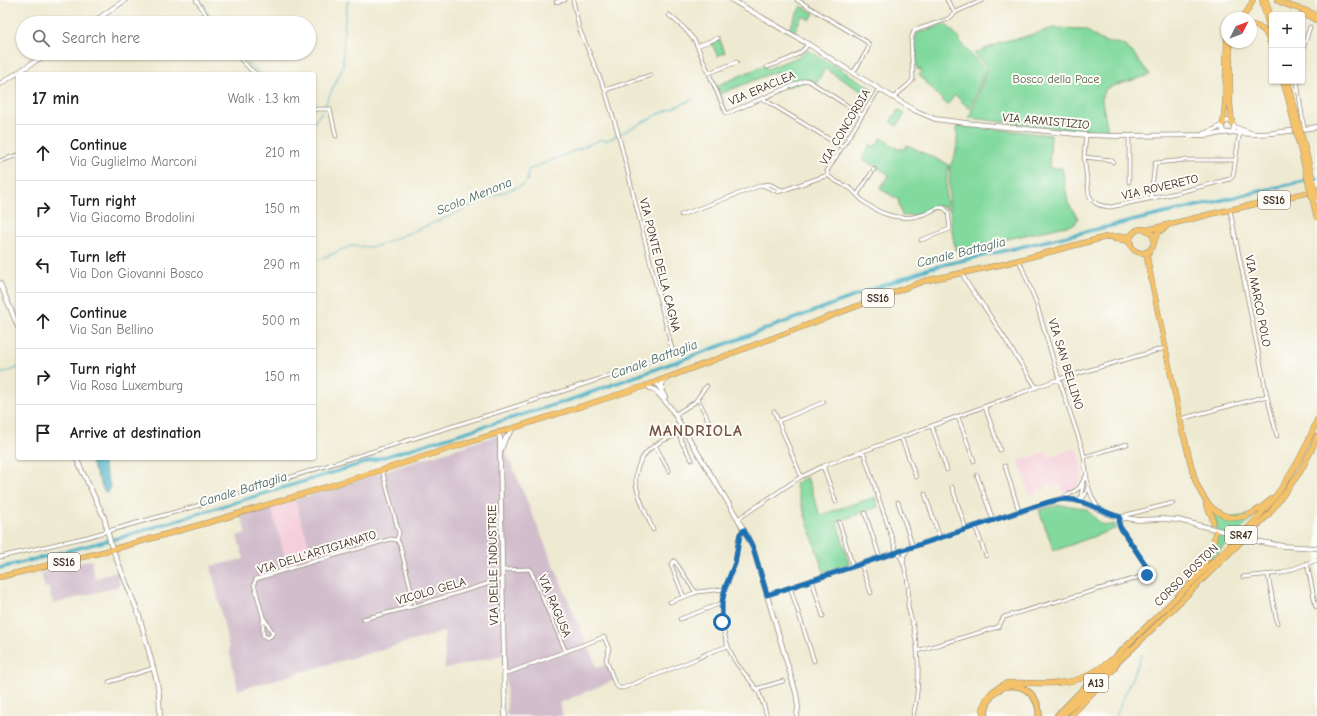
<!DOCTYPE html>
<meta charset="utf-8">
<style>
body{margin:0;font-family:"Comic Neue",sans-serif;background:#f2f2f2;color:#202124}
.controls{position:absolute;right:12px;top:12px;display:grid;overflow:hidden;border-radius:4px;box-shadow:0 1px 3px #0004}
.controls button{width:36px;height:36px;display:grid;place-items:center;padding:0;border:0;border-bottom:1px solid #e0e0e0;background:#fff;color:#202124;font:20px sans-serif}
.compass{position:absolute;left:1221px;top:12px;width:36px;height:36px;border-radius:50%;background:#fff;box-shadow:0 1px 3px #0004;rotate:48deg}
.stop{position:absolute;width:12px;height:12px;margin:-9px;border:3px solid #1f6fb2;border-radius:50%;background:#fff}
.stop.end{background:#1f6fb2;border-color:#fff;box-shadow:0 1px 4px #0008}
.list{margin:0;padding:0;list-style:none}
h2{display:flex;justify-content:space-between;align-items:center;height:52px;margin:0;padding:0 16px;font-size:17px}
h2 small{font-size:13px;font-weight:400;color:#757577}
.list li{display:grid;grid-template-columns:26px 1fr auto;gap:12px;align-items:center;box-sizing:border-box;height:56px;padding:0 16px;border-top:1px solid #e0e0e0}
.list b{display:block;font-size:15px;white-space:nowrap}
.list p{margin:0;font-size:13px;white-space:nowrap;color:#757577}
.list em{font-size:13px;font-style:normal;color:#757577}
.icon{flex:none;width:22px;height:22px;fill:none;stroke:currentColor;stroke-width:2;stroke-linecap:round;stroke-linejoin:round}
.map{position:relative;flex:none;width:1317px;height:716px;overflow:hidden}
.search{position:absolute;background:#fff;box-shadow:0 1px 3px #0004;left:16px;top:16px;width:300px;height:44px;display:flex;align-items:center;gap:10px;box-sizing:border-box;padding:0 14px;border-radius:22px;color:#757577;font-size:15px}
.panel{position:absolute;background:#fff;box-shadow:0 1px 3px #0004;left:16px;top:72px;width:300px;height:388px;border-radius:4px}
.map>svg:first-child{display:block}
.built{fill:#f5cfdc}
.industrial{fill:#d1bdcc}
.green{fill:#81d99e;stroke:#5e825e}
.water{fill:#46b0c5;stroke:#406d72}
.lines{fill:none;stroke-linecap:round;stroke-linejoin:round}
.stream{stroke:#46b0c5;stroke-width:1}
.canal{stroke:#46b0c5;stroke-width:3.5}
.minor-casing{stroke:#948a78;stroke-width:4.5}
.tertiary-casing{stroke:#948a78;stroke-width:5.5}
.primary-casing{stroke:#948a78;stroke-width:6}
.trunk-casing{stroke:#948a78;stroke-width:6}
.motorway-casing{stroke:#948a78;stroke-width:7}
.minor{stroke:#fff;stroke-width:3}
.tertiary{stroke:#fff;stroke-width:4}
.primary{stroke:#f4c26a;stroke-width:5}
.trunk{stroke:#f4c26a;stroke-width:5}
.motorway{stroke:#f4c26a;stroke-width:5.5}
.tertiary-bridge-casing{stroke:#948a78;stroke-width:5.5;stroke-linecap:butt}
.trunk-bridge-casing{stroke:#948a78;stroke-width:6;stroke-linecap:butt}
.tertiary-bridge{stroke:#fff;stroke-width:4}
.trunk-bridge{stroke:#f4c26a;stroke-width:5}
.route{stroke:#1f6fb2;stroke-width:5}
.labels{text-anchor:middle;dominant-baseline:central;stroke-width:4;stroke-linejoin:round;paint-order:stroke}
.shield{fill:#fdfcf7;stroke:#75695f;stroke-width:1}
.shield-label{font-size:11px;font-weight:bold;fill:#3b2a1e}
.park-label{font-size:12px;fill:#505f44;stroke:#fdfcf7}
.street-label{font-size:12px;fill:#3b2a1e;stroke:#fdfcf7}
.water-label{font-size:13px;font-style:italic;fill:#3f6061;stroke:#fdfcf7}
.district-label{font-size:16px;font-weight:bold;letter-spacing:1px;fill:#785446;stroke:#fdfcf7}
</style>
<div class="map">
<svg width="1317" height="716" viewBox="0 0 1317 716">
<rect width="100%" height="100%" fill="#fdfcf7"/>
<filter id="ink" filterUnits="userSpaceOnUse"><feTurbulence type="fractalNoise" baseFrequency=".025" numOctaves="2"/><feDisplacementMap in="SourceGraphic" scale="8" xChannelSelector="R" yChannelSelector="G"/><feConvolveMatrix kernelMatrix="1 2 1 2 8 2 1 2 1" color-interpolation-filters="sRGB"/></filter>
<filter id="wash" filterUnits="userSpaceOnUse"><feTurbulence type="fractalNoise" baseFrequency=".012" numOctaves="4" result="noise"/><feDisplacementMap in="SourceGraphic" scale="16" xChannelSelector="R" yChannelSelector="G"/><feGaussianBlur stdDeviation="0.9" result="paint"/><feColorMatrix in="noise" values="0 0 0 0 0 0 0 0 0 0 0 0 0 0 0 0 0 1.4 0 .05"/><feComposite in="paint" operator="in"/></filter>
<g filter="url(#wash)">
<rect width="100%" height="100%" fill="#eeead1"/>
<path class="built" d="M1076,448L1077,452H1079L1082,474L1081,480L1075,489L1064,494L1061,485L1053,487L1051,484L1045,486L1046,489L1030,494L1018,461L1047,452L1049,457Z
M295,500L313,558L288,567L271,508Z"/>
<path class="industrial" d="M499,435L597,668L608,664L615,680L559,703L563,716H507L506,654L445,669L444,632L238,690L211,566L244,559L237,536L246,533L241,516L271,508L288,567L313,558L295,500Z
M91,560L95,578L117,572L120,586L53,604L48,587L45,588L41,573Z"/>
<path class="green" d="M801,6L814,13L810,20L802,16L794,32L789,29Z
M946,24L960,39L959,41L985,70L970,109L955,95L947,105L919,75L922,71L920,69L918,70L917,69L915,40L917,33L922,31L925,32L927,30Z
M1053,28L1085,29L1096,37L1105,42L1122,44L1133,53L1150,75L1107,88L1102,95V101L1108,132L1055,128L969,118L987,69L974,53L1008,40L1021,38Z
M720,40L725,53L717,56L712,43Z
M808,50L873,89L869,96L825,69L816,84L809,80L784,88L777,71L720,94L716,86L765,65L767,69L797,57Z
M898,110L905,114L897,126L890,122Z
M957,125L1051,135L1049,168H1062L1068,203L1078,218L1075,224L958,250H956C950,231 948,188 950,168C951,162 955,157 956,151C958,142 957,134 957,125Z
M881,138L900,150L901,148L904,150L907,145L949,165C945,180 946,195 948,210L945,207L937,206L926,212L915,215L902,216L898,199L880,189L889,174L862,159L870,144L875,147Z
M807,477L820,515L875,497L878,507L837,522L849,564L824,573L795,484Z
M1059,505C1068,506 1076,506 1085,509C1096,515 1099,530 1114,524L1117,528L1054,551L1039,510Z
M1214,511L1229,518L1254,514L1255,516L1211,559L1209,558L1216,536L1217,524L1212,513Z"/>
<path class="water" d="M89,458H101L111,488L109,491L105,492L103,489Z"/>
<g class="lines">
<path class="stream" d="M199,0L215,23
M239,53L250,66L261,74
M324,107L341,71L343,64L344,28L348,0
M314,123L322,111
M314,262L350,246L368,247L377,246L443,219L490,197L523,185L527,181L528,171L530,169L600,140L603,139L606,141L608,140L661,113L694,99
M0,374L18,368
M830,716L839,714L840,716
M1116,716L1142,654"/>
<path class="canal" d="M0,568L122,537L570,400L742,338L930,268L1317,178"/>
</g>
</g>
<g filter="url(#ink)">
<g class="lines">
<g class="minor-casing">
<path id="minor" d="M196,0L212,23
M797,0L867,42L869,45L867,51L853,73
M947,0L955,13
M556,2L565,0
M669,15L684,28L695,41L726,113H728L806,80L809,81L862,115
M697,46L718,38
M1302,52L1310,27
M235,53L250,69L256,74
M767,67C781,62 800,57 808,44
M709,73L737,62
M1297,81L1304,129
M605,90L651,75
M894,98C899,90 909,87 913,79L911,42L912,36L914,31L919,29L948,19L956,12L983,0
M763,99L842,147
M314,110L318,109H330L336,136
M1086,135L1084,157L1089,195C1094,205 1101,206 1111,207L1176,193L1230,179L1233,176L1239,137L1241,134
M1129,136V182
M1084,157L1111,160L1113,162
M0,161L18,155
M828,175C833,182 844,184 851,189C856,193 859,198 864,202C878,213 895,219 913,217C917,216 923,215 927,213C934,210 937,206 944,208L948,212L950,229L921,240
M828,175L827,171L879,89
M762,185L769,184L782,190
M857,195L874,169
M1152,199L1151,195L1155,163L1186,160H1235
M1230,210L1267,396L1277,436
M681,215L762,185L778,192L828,175
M1019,260L1036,302L1059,379L1082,448C1088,469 1084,492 1100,509
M961,272L969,286L985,308L1036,387
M697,400L699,401L711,426
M985,407L1000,450
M774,411L801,476
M676,414L695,402L704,389L707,386
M958,417L974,461
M1180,419L1267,396
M778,421L824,402
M932,427L947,470
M679,434L681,439V441L692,460
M901,437L916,477
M655,445L669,471
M863,451L896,550C903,558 907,574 908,585C909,592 908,599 908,606C910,616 914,626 915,636C920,660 919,692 913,716
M1084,457L1127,444
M823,466L836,502
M1005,466L1019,511
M382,470L399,533L397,540
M977,475L993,520
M952,487L966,529
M925,494L940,538
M1062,499L1079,488L1086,476
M1080,501L1083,484
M1080,501L1085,495L1088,487
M898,502L913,547
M865,513L880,558
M1123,518L1126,515L1173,503
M738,519L799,478L823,466L1059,379L1165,348
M839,522L853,567
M975,526L986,556
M744,529C735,537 738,554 735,564C731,577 724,588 722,602C719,621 726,645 735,661C742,672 752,681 759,693C762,700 765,709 767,716
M653,530C648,517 637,496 636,483C634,468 644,451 657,444C666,438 676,436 686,431
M397,540L400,545L415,606
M0,557L87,537L214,501L511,408L621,372L673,353L618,133L605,90L579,28L573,0
M1307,563L1316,607
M861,564L871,593
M903,564L904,555L909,548
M503,570L530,569L566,652
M1268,575L1277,623
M1243,577L1282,573L1317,560
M812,580L823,616
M790,587L814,661
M684,597L671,565L674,561L676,563L696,593
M670,602L697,592L725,589
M404,608L411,601L410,593
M263,617L273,633L271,636L267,638L263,635V617L254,584L256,579L291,568L391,539L397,540
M363,619L415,606L503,579
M680,619L722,603
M917,651L998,627L1004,617L1147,575L1150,572L1149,570L1120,527V517
M505,674L604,637L609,649L606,659L615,684L619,688H623L696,659L708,653L728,646
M109,682L154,668
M756,689L783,681"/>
</g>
<g class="tertiary-casing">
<path id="tertiary" d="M732,0L808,44L853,73L914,110L935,119L966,123L1086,135L1119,136L1207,135L1224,133
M92,23L125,0
M0,84L48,53
M1222 127a6 6 0 1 1 12 0a6 6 0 1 1-12 0Z
M1234,127L1253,134
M1232,132C1260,137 1289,131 1317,127
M1203,134L1216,129L1222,125
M0,283L18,327
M656,382L665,397
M646,386L655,390L670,407L738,519L753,548L796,693L798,707L797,716
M662,389V383L666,379
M498,432L500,438V454L505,716
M501,450L505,439L513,429
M76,458L104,517L111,545L139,615L157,682L159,695L160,716
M1256,541L1283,546L1317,548
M767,595L993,520L1061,499L1080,501L1111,515L1126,518L1138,520L1162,519L1178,520L1230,533"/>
</g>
<g class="primary-casing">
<path id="primary" d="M1130 241a12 12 0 1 1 24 0a12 12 0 1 1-24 0Z
M1147,230L1215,213L1315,191
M1115,239L1125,240L1131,243
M1155,240L1157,233L1166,227
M1150,250L1147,256L1148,263L1180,419
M0,577L103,552L224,518L382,470L645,386L924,281L1004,264L1106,237L1129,236L1133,234"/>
</g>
<g class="trunk-casing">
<path id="trunk" d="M1262,0L1272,38
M1266,0L1272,22
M1277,0C1289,8 1305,8 1317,16
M1302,15L1309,16L1317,21
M1242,18L1248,10L1253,0
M1251,25C1264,26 1268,35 1272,47
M1230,42V103L1232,123
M1283,81L1288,98
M1288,81L1292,97
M1223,124L1225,104L1227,38
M1180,419L1183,435
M1183,433C1187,446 1189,459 1193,472C1200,500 1222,530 1254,512C1261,509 1266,503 1272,499
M1206,505L1212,516L1213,522
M1195,576C1206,563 1214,549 1215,532
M1128,653L1269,514L1300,472L1312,449L1317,436
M983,714C983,697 993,689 1007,683C1031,682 1056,686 1079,679C1091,676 1102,666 1113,659L1250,526C1280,495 1302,460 1317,420
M1071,716L1115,668"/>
</g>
<g class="motorway-casing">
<path id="motorway" d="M985,716C985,710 987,704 990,698C1007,674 1040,688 1039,716
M1057,716L1113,659
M1062,716L1130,650"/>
</g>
<use href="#minor" class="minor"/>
<use href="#tertiary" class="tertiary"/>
<use href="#primary" class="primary"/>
<use href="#trunk" class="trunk"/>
<use href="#motorway" class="motorway"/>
<g class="tertiary-bridge-casing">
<path id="tertiary-bridge" d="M1230,533L1256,541"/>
</g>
<g class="trunk-bridge-casing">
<path id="trunk-bridge" d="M1292,97L1317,197
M1288,98L1317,218"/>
</g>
<use href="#tertiary-bridge" class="tertiary-bridge"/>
<use href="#trunk-bridge" class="trunk-bridge"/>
</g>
</g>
<g class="lines" filter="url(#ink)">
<path class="route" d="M722,622V603L725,588L735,563L740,534L744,530L753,548L767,595L1033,507C1043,504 1055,499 1066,499C1086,500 1102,512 1120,517L1119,524L1120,527L1149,570L1150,572L1147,575"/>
</g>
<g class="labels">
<g class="shield">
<rect x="1258" y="191" width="32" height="18" rx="3"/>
<rect x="862" y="289" width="32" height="18" rx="3"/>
<rect x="1225" y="526" width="32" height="18" rx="3"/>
<rect x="48" y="553" width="32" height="18" rx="3"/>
<rect x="1084" y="674" width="24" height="18" rx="3"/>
</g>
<g class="shield-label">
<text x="1274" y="200">SS16</text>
<text x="878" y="298">SS16</text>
<text x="1241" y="535">SR47</text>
<text x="64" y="562">SS16</text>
<text x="1096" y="683">A13</text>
</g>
<g class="park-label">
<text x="1056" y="79">Bosco della Pace</text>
</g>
<g class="street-label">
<text transform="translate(762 88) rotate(-23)">VIA ERACLEA</text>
<text transform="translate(1046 121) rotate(5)">VIA ARMISTIZIO</text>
<text transform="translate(845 127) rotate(-59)">VIA CONCORDIA</text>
<text transform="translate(1160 187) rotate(-13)">VIA ROVERETO</text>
<text transform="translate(660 265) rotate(76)">VIA PONTE DELLA CAGNA</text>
<text transform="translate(1258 301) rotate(79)">VIA MARCO POLO</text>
<text transform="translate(1066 364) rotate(73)">VIA SAN BELLINO</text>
<text transform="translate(317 552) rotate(-17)">VIA DELL'ARTIGIANATO</text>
<text transform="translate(493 565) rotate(-91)">VIA DELLE INDUSTRIE</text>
<text transform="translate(1186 575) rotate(-44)">CORSO BOSTON</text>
<text transform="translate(431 591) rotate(-16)">VICOLO GELA</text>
<text transform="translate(555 606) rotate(67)">VIA RAGUSA</text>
</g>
<g class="water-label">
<text transform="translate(474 196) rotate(-22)">Scolo Menona</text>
<text transform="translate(961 252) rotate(-14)">Canale Battaglia</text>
<text transform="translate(654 359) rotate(-20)">Canale Battaglia</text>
<text transform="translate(243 489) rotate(-17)">Canale Battaglia</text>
</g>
<g class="district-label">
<text x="696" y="431">MANDRIOLA</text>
</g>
</g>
</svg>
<div class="controls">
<button>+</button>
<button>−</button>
</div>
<svg class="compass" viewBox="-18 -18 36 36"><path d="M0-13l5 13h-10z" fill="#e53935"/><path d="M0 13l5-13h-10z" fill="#757577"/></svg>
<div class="stop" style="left:722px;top:622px"></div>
<div class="stop end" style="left:1147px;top:575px"></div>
<div class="search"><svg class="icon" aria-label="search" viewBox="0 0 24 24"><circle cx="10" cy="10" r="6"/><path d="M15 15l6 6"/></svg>Search here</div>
<section class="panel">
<h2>17 min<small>Walk · 1.3 km</small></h2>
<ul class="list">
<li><svg class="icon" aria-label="ahead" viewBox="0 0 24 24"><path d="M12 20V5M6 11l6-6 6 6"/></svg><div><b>Continue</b><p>Via Guglielmo Marconi</p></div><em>210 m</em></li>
<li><svg class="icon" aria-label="right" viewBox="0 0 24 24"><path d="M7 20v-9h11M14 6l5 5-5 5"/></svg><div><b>Turn right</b><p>Via Giacomo Brodolini</p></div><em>150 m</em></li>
<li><svg class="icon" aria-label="left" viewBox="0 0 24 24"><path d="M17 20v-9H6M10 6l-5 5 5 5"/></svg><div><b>Turn left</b><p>Via Don Giovanni Bosco</p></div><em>290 m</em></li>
<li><svg class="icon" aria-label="ahead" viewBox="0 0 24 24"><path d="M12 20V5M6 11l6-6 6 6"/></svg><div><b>Continue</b><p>Via San Bellino</p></div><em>500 m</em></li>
<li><svg class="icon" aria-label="right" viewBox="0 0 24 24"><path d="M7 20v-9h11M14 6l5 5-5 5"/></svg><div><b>Turn right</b><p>Via Rosa Luxemburg</p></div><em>150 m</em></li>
<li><svg class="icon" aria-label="arrive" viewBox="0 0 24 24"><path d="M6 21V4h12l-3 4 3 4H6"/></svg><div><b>Arrive at destination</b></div></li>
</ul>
</section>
</div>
